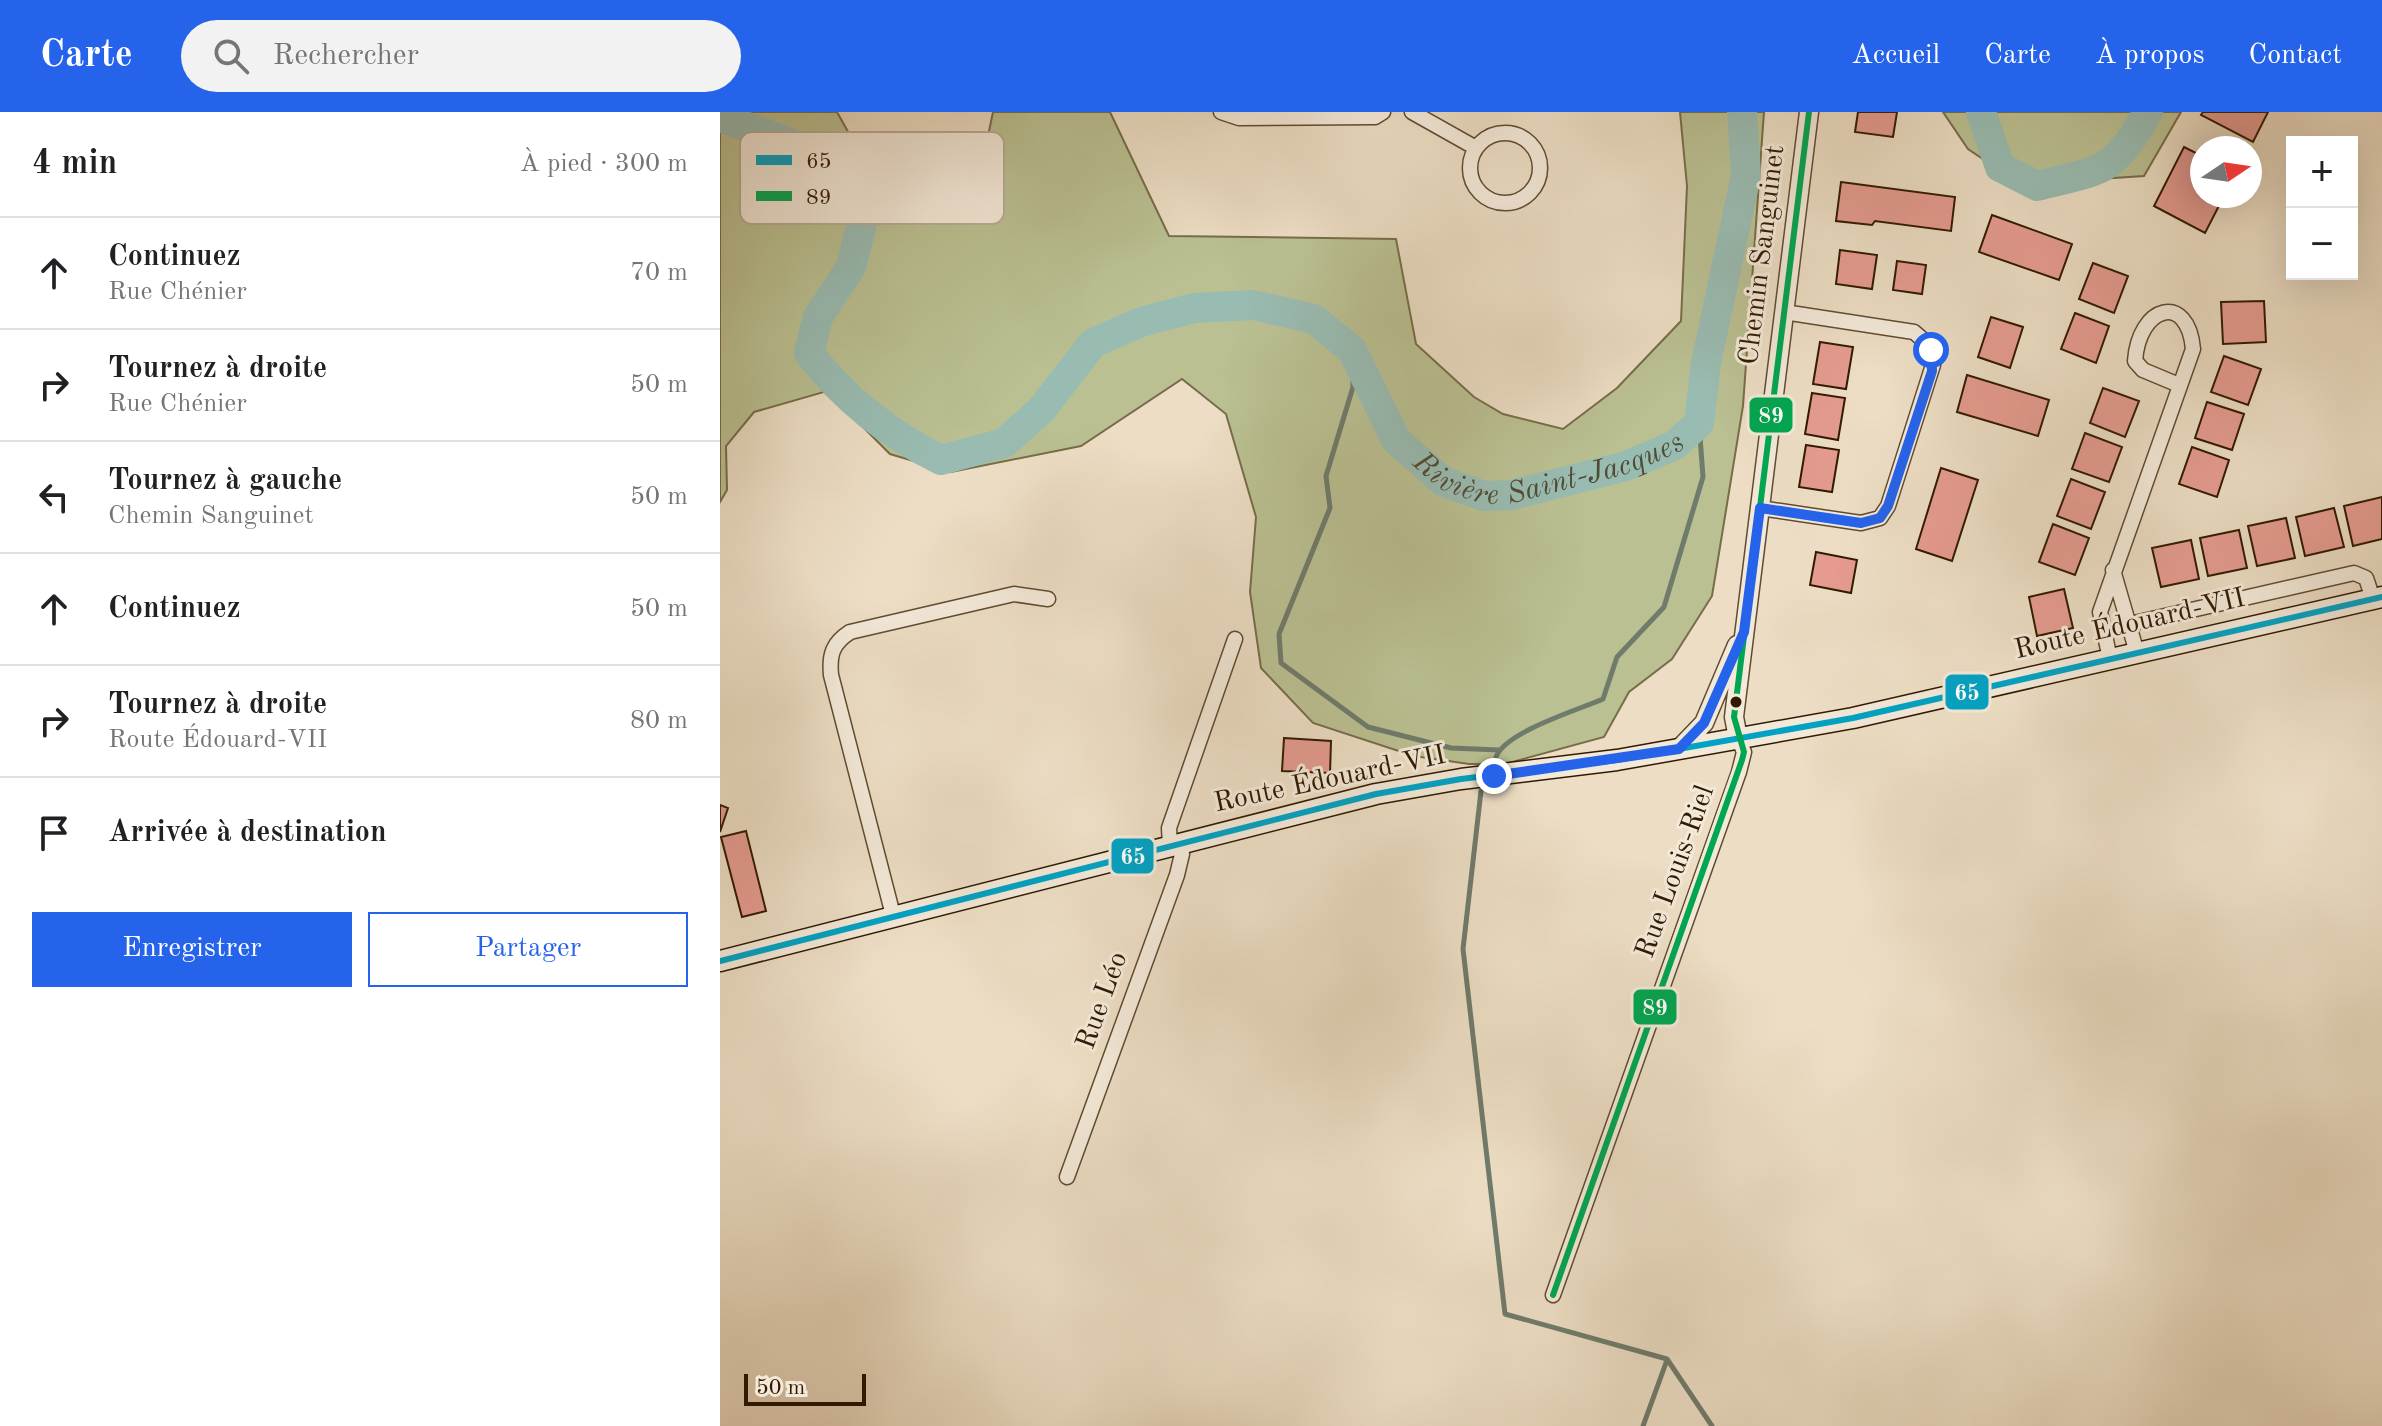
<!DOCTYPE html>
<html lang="fr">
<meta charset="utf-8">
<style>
body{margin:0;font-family:"Old Standard TT",serif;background:#f2f2f2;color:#202124}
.controls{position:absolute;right:24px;top:24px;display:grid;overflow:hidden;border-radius:0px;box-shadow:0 8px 32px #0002}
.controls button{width:72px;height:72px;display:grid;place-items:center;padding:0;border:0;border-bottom:2px solid #e0e0e0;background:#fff;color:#202124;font:40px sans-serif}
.compass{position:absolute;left:1470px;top:24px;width:72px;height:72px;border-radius:50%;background:#fff;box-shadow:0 8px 32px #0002;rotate:77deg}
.scale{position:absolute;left:24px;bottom:20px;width:122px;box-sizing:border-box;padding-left:8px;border:4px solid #311a00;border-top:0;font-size:22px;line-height:28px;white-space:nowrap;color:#311a00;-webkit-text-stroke:6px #f3e9d9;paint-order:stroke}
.stop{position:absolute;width:24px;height:24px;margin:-18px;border:6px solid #2563eb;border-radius:50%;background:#fff}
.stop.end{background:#2563eb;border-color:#fff;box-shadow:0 2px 8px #0008}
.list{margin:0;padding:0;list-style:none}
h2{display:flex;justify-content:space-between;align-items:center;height:104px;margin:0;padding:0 32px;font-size:34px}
h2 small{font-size:26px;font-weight:400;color:#757577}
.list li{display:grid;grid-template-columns:52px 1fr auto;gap:24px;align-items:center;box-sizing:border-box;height:112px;padding:0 32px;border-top:2px solid #e0e0e0}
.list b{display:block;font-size:30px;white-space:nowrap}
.list p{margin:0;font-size:26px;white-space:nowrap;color:#757577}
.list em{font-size:26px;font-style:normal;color:#757577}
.actions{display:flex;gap:16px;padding:24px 32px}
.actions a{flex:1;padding:18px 0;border:2px solid #2563eb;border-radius:0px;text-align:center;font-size:28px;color:#2563eb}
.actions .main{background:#2563eb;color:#fff}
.icon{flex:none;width:44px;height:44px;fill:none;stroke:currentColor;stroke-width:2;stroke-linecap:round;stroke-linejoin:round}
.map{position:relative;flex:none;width:1662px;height:1314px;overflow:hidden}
header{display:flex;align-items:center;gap:48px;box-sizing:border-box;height:112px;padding:0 40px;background:#2563eb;color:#fff}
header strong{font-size:38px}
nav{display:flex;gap:44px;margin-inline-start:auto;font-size:28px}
.search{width:560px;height:72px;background:#f2f2f2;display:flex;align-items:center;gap:20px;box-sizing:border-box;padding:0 28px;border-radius:44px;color:#757577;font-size:30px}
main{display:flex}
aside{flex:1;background:#fff}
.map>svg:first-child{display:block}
.green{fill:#bac092;stroke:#766d49;stroke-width:2}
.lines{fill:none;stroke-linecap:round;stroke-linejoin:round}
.stream{stroke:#6f7b6b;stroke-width:5}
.river{stroke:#99bcb2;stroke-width:30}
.building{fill:#e59b90;stroke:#311a00;stroke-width:2}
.minor-casing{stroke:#604b31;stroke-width:17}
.tertiary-casing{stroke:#604b31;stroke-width:21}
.secondary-casing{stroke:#311a00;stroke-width:23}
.minor{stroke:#f3e9d9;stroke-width:14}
.tertiary{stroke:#f3e9d9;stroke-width:18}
.secondary{stroke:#f3e9d9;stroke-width:20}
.bus-1-casing{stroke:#f3e9d9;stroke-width:12}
.bus-2-casing{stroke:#f3e9d9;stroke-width:12}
.bus-1{stroke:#02a2c4;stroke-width:6}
.bus-2{stroke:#00a651;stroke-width:6}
.route{stroke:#2563eb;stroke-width:10}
.bus-dot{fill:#311a00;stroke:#f3e9d9;stroke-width:3}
.labels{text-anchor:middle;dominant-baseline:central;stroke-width:6;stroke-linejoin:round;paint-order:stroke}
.street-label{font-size:28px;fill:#311a00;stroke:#f3e9d9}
.water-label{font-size:30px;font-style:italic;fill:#504b35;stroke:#f3e9d9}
.key{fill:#f3e9d9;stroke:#b9ab98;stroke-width:2}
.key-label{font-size:22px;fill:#311a00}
.line-badge{stroke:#f3e9d9;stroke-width:3}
.badge-label{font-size:22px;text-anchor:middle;font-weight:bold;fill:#fff}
</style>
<header>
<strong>Carte</strong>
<div class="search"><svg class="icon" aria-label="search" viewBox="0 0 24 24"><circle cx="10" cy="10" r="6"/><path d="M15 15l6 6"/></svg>Rechercher</div>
<nav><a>Accueil</a><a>Carte</a><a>À propos</a><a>Contact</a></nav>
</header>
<main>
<aside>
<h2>4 min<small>À pied · 300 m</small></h2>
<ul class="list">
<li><svg class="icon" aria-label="ahead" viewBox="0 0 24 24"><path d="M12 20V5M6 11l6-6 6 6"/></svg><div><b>Continuez</b><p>Rue Chénier</p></div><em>70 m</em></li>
<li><svg class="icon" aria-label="right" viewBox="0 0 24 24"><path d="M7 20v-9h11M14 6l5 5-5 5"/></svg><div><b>Tournez à droite</b><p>Rue Chénier</p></div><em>50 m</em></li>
<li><svg class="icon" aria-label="left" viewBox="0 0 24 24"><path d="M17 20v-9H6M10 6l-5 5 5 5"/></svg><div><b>Tournez à gauche</b><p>Chemin Sanguinet</p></div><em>50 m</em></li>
<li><svg class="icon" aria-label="ahead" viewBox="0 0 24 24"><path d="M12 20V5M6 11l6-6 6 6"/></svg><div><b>Continuez</b></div><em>50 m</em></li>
<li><svg class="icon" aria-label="right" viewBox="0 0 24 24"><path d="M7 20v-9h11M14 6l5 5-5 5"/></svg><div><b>Tournez à droite</b><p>Route Édouard-VII</p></div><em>80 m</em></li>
<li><svg class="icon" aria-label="arrive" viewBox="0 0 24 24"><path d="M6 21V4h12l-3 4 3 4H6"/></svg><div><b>Arrivée à destination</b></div></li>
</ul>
<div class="actions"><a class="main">Enregistrer</a><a>Partager</a></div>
</aside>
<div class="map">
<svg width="1662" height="1314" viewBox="0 0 1662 1314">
<rect width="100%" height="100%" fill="#ecddc4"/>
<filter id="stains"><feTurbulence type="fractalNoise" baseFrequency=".0025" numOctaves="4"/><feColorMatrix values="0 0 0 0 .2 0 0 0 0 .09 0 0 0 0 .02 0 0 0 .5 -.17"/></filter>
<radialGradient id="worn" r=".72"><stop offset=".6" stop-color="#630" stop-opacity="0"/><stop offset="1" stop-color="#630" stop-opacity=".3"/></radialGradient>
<path class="green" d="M0,0H117L156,70L232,79L262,53L273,0H390L449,124L676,127L696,232L754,285L783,302L843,317L897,276L961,209L967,74L960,0H1044L1023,294L992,484L952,547L909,580L884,625L785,652H749L694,644L593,611L541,556L530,480L536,405L506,302L462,267L361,334L231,360L170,342L107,279L34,300L6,334L7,378L0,390Z
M1223,0H1461L1424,64L1300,72L1248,37Z"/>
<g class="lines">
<path class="stream" d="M632,238L633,275L606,364L610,396L559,522L561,551L648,615L731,636L779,638
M776,645C785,620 858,598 883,587L897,545L944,495L983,365L979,311
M761,679L743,837L785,1202L947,1247L992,1314
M923,1314L947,1248"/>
<g class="river">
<path d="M1261,0L1280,55L1317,74C1384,57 1392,62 1428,0"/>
<path id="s1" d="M0,5L103,43L130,77L143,108L131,155L98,205L89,241C123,286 170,323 221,348L284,331L321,298L373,231L421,210L474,196L533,193L594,207L632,238L676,328L724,370L764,384L791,383L906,354L955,333L979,311L986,251L1026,63L1022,0"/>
</g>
</g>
<path class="building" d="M1138,0H1177L1173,25L1135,20Z
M1483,0H1548L1533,30L1481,3Z
M1464,35L1482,44V84H1504L1485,121L1434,94Z
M1121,70L1235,85L1231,119L1155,109L1152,113L1116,109Z
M1272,103L1352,132L1339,168L1259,140Z
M1120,138L1157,143L1152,177L1116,172Z
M1177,149L1206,153L1202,182L1173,178Z
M1373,151L1408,164L1394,201L1359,187Z
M1544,189L1546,230L1503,232L1501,190Z
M1355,201L1389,214L1376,251L1341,237Z
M1271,205L1303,215L1290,256L1258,245Z
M1100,230L1133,235L1126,277L1093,272Z
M1504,244L1541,257L1528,293L1491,280Z
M1247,263L1329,288L1318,324L1237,300Z
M1383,276L1419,289L1405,325L1370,311Z
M1092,281L1125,286L1118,328L1085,322Z
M1487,290L1524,302L1512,338L1475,326Z
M1365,321L1402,335L1389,370L1352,357Z
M1086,333L1119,338L1112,380L1079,375Z
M1472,335L1509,348L1497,385L1459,372Z
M1221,356L1258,368L1232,449L1196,437Z
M1351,367L1385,380L1371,417L1337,404Z
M1662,385V427L1633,434L1624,394Z
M1614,396L1624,435L1585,444L1576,405Z
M1566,406L1575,446L1537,454L1528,414Z
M1333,412L1369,426L1355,463L1319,450Z
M1519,418L1527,456L1488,464L1480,426Z
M1471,428L1479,467L1441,475L1432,436Z
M1096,440L1137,448L1131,481L1090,473Z
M1344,477L1353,516L1317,524L1309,485Z
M564,626L611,629L610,661L562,659Z
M0,693L8,696L0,720Z
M26,719L46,799L22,805L1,725Z"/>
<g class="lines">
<g class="minor-casing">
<path id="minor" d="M501,0L519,6L655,5L663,0
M692,0L756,36
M750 56a35 35 0 1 1 70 0a35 35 0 1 1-70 0Z
M1040,396L1141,411L1160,406L1168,394L1213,253L1209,233L1194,220L1064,200
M1393,458L1417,541
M1410,512L1634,461L1646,466L1653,487
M1390,547L1380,500L1473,237C1468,180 1419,193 1415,249L1423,258L1459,273
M450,733L449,716L515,527
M173,803L111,563C109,542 113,531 130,520L294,482L328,487
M347,1065L457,763L462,742L461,730
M833,1183L1019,660L1024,640L1018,626"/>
</g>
<g class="tertiary-casing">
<path id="tertiary" d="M1018,626L1014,605L1089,0
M959,637L984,611L1017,533"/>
</g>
<g class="secondary-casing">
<path id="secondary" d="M0,849L656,682L741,667L897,648L1133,606L1662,485"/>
</g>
<use href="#minor" class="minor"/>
<use href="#tertiary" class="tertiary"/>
<use href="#secondary" class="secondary"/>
<g class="bus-1-casing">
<path id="bus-1" d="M0,849L656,682L741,667L897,648L1133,606L1662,485"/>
</g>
<g class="bus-2-casing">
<path id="bus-2" d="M833,1183L1022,648L1024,640L1014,605L1089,0"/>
</g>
<use href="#bus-1" class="bus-1"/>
<use href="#bus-2" class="bus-2"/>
</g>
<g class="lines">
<path class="route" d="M774,664L959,637L984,611L1024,520L1040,396L1141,411L1160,406L1168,394L1212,259L1211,238"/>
</g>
<circle class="bus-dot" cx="1016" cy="590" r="7"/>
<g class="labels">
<g class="street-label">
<text transform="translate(1043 143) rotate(-83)">Chemin Sanguinet</text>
<text transform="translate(1410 513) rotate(-13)">Route Édouard-VII</text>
<text transform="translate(610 668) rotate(-12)">Route Édouard-VII</text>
<text transform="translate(956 760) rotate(-70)">Rue Louis-Riel</text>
<text transform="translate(383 889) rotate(-70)">Rue Léo</text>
</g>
<g class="water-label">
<text stroke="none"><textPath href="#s1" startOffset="1252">Rivière Saint-Jacques</textPath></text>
</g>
</g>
<rect x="20" y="20" width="264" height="92" rx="12" class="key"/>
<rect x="36" y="43" width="36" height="10" fill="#02a2c4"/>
<rect x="36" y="79" width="36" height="10" fill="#00a651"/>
<g class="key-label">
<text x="86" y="56">65</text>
<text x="86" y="92">89</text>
</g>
<g class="line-badge">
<rect x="1028" y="284" width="46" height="38" rx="8" fill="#00a651"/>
<rect x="1224" y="561" width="46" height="38" rx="8" fill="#02a2c4"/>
<rect x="390" y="725" width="45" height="38" rx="8" fill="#02a2c4"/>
<rect x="912" y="876" width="46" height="38" rx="8" fill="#00a651"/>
</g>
<g class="badge-label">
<text x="1051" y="311">89</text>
<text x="1247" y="588">65</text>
<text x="413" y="752">65</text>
<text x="935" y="903">89</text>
</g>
<rect width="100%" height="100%" filter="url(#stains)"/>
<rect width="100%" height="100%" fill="url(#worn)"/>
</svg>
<div class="controls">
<button>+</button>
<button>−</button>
</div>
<svg class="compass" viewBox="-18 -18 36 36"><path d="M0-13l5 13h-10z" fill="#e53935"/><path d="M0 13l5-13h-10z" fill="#757577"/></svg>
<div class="scale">50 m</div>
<div class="stop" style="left:1211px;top:238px"></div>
<div class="stop end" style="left:774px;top:664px"></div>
</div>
</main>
